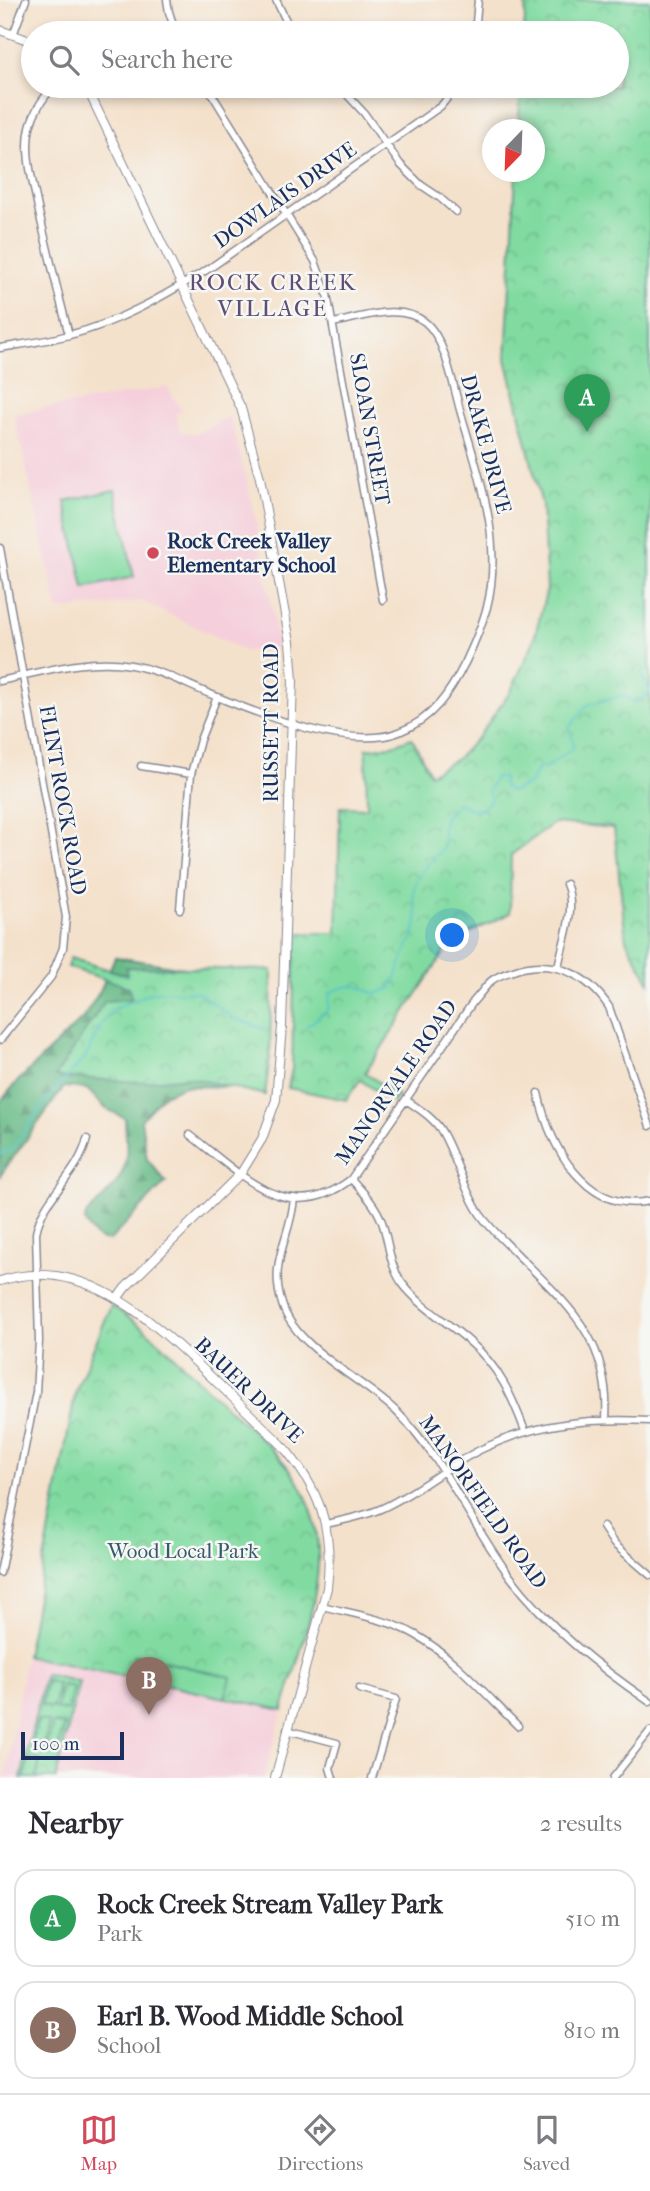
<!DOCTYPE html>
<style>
body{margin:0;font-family:"IM FELL French Canon",serif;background:#f7f7f7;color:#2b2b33}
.compass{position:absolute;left:482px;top:119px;width:63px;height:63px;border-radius:50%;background:#fff;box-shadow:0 4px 10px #0003;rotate:203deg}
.scale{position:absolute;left:21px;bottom:18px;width:103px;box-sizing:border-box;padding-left:7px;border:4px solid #1b2f5e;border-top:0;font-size:19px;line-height:24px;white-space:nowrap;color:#1b2f5e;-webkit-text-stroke:5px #f6f6f2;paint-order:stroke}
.you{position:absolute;left:453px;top:936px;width:24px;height:24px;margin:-18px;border:5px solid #fff;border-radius:50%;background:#1a73e8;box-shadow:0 0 0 10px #1a73e833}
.badge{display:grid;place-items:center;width:46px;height:46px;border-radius:50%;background:#d1495b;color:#fff;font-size:23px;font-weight:700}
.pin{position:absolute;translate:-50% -58px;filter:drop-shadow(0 2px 4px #0008)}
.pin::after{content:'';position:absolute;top:37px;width:24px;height:21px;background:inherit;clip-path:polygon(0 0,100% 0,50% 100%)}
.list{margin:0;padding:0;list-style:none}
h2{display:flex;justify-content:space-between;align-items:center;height:91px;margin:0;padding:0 28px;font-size:30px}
h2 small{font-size:23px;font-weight:400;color:#7c7c81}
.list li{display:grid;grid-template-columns:46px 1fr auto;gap:21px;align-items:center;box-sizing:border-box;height:98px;margin:0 14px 14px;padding:0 14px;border:2px solid #e1e1e2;border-radius:21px}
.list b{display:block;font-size:26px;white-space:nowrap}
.list p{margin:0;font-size:23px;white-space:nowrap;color:#7c7c81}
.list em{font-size:23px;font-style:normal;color:#7c7c81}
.icon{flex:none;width:38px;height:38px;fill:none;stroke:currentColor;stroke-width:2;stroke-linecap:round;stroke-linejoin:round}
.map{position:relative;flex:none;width:650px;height:1778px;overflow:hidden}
.search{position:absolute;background:#fff;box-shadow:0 4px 10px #0003;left:21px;right:21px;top:21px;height:77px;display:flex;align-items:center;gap:18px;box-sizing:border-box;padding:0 24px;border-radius:38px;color:#7c7c81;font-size:26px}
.sheet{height:315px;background:#fff}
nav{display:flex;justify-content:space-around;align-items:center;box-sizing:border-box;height:98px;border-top:2px solid #e1e1e2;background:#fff;font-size:19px;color:#7c7c81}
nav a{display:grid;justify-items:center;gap:4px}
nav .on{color:#d1495b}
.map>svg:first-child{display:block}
.built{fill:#f5cfdb}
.forest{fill:url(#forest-firs);stroke:#427572;stroke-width:2}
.park{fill:url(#park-crowns);stroke:#4e8580;stroke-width:2}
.pitch{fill:#81dba1;stroke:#4e8580;stroke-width:2}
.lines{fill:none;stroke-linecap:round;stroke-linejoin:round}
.stream{stroke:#54c2c9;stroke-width:2}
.minor-casing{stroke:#888894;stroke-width:9}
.tertiary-casing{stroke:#888894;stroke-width:10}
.minor{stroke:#fff;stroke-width:6}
.tertiary{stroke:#fff;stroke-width:8}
.poi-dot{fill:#d1495b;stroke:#f6f6f2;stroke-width:2.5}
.labels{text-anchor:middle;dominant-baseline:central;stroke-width:5;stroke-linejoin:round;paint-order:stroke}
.street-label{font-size:21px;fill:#1b2f5e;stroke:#f6f6f2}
.poi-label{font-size:21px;font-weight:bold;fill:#1b2f5e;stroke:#f6f6f2;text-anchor:start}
.park-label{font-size:21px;fill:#345a6f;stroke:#f6f6f2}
.neighbourhood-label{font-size:23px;letter-spacing:2px;fill:#5f4e76;stroke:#f6f6f2}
</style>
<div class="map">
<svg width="650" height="1778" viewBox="0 0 650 1778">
<defs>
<pattern id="forest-firs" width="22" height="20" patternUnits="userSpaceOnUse" patternTransform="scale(1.75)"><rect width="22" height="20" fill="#68bb87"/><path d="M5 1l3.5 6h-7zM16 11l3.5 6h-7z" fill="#559872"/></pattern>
<pattern id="park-crowns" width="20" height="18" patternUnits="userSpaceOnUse" patternTransform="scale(1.75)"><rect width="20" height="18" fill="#81dba1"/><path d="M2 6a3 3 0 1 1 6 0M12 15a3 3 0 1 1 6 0" fill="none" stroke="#6fbc8d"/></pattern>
</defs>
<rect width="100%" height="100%" fill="#f6f6f2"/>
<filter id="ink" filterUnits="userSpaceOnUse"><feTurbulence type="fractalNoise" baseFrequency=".0143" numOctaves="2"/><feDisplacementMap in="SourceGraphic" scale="14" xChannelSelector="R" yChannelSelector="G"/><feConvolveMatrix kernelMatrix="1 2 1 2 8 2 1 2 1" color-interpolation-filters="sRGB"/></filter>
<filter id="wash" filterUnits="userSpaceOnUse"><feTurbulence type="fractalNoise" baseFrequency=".00686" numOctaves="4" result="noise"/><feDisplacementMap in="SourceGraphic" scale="28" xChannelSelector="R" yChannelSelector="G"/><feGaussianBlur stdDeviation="1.57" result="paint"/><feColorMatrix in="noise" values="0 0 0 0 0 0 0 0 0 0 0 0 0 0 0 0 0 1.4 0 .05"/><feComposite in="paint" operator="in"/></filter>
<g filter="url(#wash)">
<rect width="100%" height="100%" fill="#f4e1cb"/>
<path class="built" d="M167,387L182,411L176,414L181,432L195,434L230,416L253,506L279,647L245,651L142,601L58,610L14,414Z
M26,1656L283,1710L264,1778H5Z"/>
<path class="forest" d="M115,957L191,969L236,1087L184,1086L163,1095L141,1120L147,1159L166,1182L110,1240C96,1242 92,1233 85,1222L86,1215C99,1201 118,1186 124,1168C129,1153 125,1134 125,1118L105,1108L87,1089L64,1087L0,1176V1102L16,1083L84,1017L100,991Z"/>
<path class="park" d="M526,0H650V983L626,940L614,828L554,823L511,855L510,913L451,942L365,1073L398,1095L393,1102L360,1080L346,1100L288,1088L292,1069L295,933H337L340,807L367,808L366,749L390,746L412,738L430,774L458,758L478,737L511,691L533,643L547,589L542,505L506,359L516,172H534V130L518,129L521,86H617V33H524Z
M70,958L127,975L126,967L272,970L270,1057L265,1095L187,1077L143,1082L55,1077L105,1001L131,999L129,987L67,967Z
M111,1306C152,1329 185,1368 219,1400C245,1425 277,1449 297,1480C343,1551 303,1637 283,1710L26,1656L76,1390Z
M45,1674L79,1682L56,1778H21Z"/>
<path class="pitch" d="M115,490L134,577L84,588L65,501Z
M134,1655L231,1677L225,1698L129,1677Z
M47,1681L58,1684L53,1708L41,1705Z
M62,1685L73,1687L68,1711L56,1709Z
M38,1720L49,1722L44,1746L32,1743Z
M53,1723L64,1726L58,1749L47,1747Z
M29,1758L40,1760L36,1778H24Z"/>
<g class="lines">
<path class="stream" d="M650,691L641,674L650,667
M307,1026L328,1010L330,993C350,983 356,984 375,994L391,988C397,978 399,968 403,957C409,943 415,938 417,922C418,911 411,899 414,889C419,869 434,861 445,844C440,822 442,818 458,803L474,810H482L491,799L488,791L495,777L503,778V786L511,792L531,783L537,769L548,766L574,747L569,728L587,705L623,695L636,703L650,693
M0,1154L11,1150L45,1102L86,1056L100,1026L112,1010L127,1003L152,992H198L231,1017L264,1029"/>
</g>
</g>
<g filter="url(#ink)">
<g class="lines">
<g class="minor-casing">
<path id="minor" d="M167,0L169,12L176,33
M276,0L292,33
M475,33L478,0
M13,35L26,0
M55,86C43,97 34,112 30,127C24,154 33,182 38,208C48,251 58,293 69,335
M207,86L315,261L327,294L383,600
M339,86L364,113L400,164L421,185L439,197L456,212
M0,348C23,344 47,341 69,335C119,323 167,294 210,268L441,106L457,86
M0,548L66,917L63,948L51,977L0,1040
M0,681C41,672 89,657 131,665C161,670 187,685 215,696C261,715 352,751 399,732C433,719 450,693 466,661C474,644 482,625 487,607C504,540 478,473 460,410C453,385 445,338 425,322C399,302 361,318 333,323
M141,766L191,774
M180,909L191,774L200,740L217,697
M558,967C563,941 577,909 566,884
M538,1093C550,1146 585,1214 650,1201
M406,1100C419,1109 434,1118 442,1132C457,1158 463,1189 480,1214C489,1227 501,1238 512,1249C564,1302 611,1337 606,1419
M190,1135C240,1173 288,1229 351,1179L473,1002C479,995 485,987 491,981C498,975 507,973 516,970C554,958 588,975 609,1007L650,1126
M351,1179C363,1192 376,1205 382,1222C389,1242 389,1265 402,1283C420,1307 448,1322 470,1342C499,1367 512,1396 525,1431
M294,1198C291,1239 267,1261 283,1307C298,1350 366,1381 398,1413C445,1460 470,1523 509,1575C548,1627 597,1666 650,1702
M326,1524C344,1520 361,1517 378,1510C416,1494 447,1465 484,1448C539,1422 590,1418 650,1421
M603,1527L614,1544L650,1575
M0,1573L36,1392L39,1341L36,1233C43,1196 78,1176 87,1139
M322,1606C353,1614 388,1619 416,1635C454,1657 486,1695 518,1726
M359,1689L396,1699L372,1778
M287,1730L337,1743L330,1768L333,1778
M613,1778L650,1731"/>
</g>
<g class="tertiary-casing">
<path id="tertiary" d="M0,30L33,42
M86,86L241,408L260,478L290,642L293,680L282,1026L276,1100L262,1139L241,1173L125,1288L117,1299
M0,1281C82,1254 150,1319 204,1370C230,1395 255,1419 281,1444C320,1489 334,1528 327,1588L275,1778"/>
</g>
<use href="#minor" class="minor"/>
<use href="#tertiary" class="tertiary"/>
</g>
</g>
<circle class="poi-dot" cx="153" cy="553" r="7"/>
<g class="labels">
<g class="street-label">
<text transform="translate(285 195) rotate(-35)">DOWLAIS DRIVE</text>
<text transform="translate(370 429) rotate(80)">SLOAN STREET</text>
<text transform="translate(486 444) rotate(75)">DRAKE DRIVE</text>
<text transform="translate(271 723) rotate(-90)">RUSSETT ROAD</text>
<text transform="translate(63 800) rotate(80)">FLINT ROCK ROAD</text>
<text transform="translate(396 1082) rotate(-55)">MANORVALE ROAD</text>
<text transform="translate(249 1390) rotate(44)">BAUER DRIVE</text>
<text transform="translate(483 1502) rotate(55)">MANORFIELD ROAD</text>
</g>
<g class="poi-label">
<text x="167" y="541">Rock Creek Valley<tspan x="167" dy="24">Elementary School</tspan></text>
</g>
<g class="park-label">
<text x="183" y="1551">Wood Local Park</text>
</g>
<g class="neighbourhood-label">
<text x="273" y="282">ROCK CREEK<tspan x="273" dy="26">VILLAGE</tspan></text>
</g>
</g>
</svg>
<svg class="compass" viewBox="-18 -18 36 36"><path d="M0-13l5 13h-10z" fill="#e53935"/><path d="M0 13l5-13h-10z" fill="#7c7c81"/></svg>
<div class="scale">100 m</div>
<div class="you"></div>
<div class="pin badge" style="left:587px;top:432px;background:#2e9e5b">A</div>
<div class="pin badge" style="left:149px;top:1715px;background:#8d6e63">B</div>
<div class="search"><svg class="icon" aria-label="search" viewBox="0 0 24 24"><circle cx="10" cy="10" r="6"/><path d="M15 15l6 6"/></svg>Search here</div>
</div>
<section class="sheet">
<h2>Nearby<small>2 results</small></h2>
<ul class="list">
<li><span class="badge" style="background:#2e9e5b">A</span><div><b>Rock Creek Stream Valley Park</b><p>Park</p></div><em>510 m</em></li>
<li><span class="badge" style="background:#8d6e63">B</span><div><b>Earl B. Wood Middle School</b><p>School</p></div><em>810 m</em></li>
</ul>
</section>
<nav>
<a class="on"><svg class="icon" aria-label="map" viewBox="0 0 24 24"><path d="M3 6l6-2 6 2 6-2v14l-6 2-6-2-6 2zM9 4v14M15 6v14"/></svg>Map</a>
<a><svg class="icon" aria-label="directions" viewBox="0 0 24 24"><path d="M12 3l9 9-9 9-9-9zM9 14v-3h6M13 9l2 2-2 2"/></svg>Directions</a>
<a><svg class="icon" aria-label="saved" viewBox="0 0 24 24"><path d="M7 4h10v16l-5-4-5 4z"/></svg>Saved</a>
</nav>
